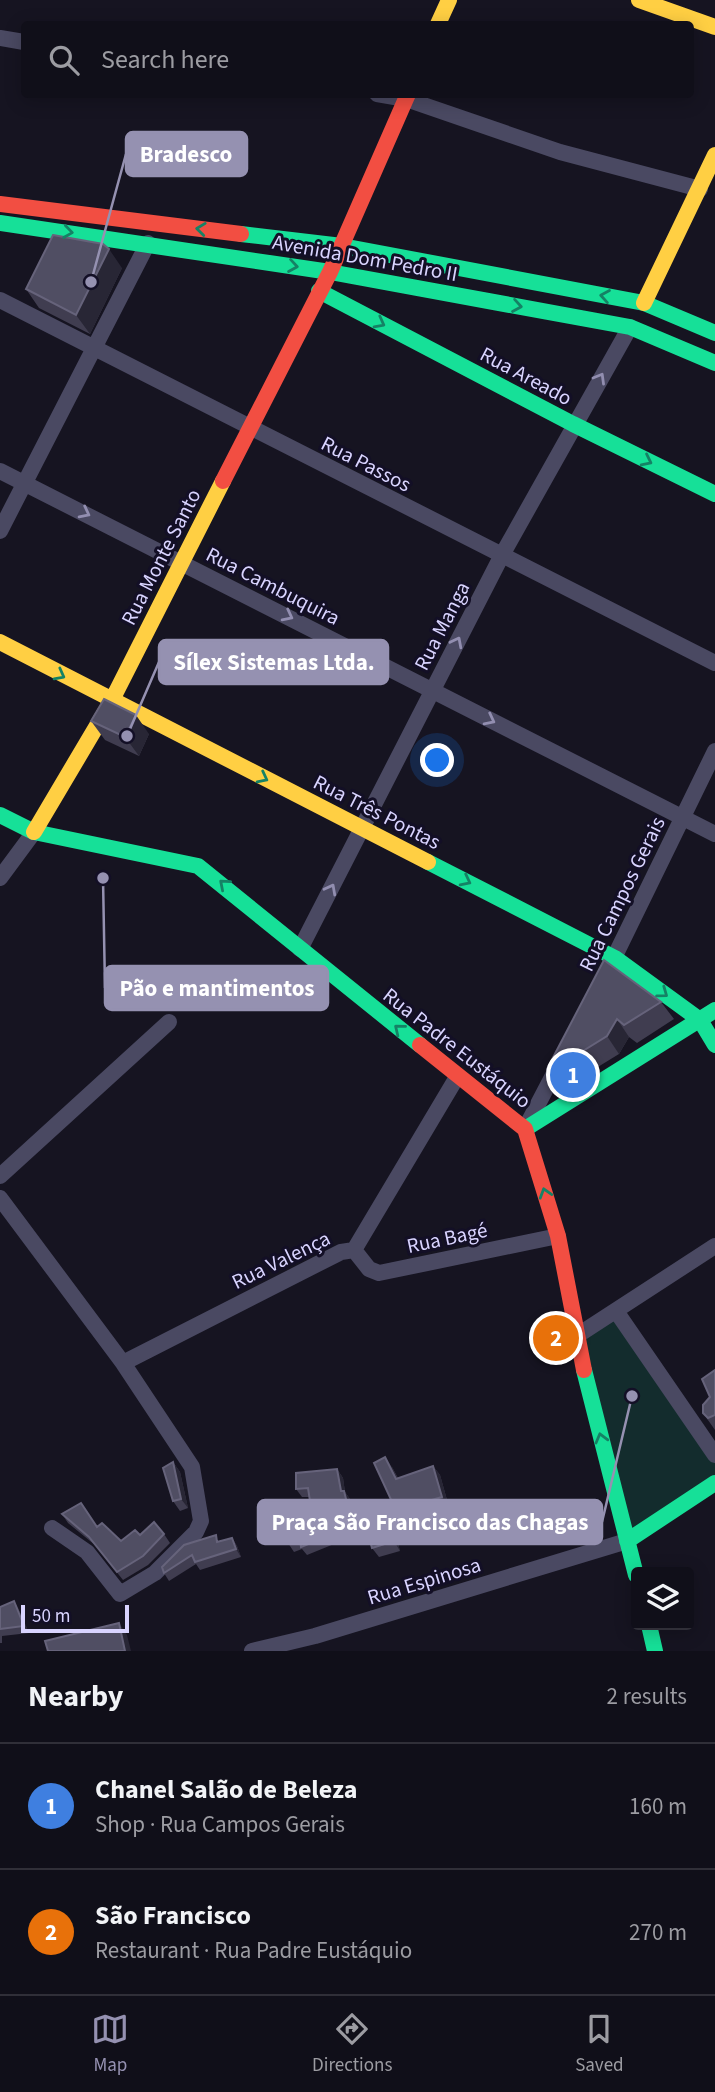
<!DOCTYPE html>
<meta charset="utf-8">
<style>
body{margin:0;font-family:"Source Sans 3",sans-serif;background:#191822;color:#f1f3f6}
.controls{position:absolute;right:21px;bottom:21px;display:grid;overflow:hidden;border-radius:7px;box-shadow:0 4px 18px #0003}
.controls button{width:63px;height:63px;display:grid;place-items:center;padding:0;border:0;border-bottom:2px solid #302f38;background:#100f19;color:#f1f3f6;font:35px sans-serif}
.scale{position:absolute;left:21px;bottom:18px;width:108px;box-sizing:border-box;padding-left:7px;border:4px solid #d9d4ff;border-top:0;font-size:19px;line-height:24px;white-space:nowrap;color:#d9d4ff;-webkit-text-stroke:5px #130f26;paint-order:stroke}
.you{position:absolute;left:438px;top:761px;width:24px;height:24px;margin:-18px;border:5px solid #fff;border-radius:50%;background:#1a73e8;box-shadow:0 0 0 10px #1a73e833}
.badge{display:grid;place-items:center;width:46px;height:46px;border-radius:50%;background:#9591b1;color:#fff;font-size:23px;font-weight:700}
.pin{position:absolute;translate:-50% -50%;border:4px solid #fff;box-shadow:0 2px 7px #0006}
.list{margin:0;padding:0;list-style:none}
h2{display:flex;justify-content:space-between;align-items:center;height:91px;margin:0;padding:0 28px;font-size:30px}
h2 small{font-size:23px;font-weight:400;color:#9c9ca2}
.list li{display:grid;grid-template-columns:46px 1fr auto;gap:21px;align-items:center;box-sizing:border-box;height:126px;padding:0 28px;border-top:2px solid #302f38}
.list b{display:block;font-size:26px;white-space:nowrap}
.list p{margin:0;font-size:23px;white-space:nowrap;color:#9c9ca2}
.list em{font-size:23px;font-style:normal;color:#9c9ca2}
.icon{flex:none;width:38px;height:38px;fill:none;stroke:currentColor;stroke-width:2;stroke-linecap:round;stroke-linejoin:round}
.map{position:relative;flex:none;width:715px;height:1651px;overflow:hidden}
.search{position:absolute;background:#100f19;box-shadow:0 4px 18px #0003;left:21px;right:21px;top:21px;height:77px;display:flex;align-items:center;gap:18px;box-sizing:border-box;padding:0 24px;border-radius:7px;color:#9c9ca2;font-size:26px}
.sheet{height:343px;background:#100f19}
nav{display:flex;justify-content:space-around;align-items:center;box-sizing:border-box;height:98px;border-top:2px solid #302f38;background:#100f19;font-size:19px;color:#9c9ca2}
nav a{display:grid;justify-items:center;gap:4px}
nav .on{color:#9591b1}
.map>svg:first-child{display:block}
.green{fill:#132c2d}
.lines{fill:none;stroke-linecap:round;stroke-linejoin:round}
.street{stroke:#4a4962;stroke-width:16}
.fast{stroke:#16e098;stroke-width:16}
.slow{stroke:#ffcf43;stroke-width:16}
.jam{stroke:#f24e42;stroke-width:16}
.wall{fill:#403d50}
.shaded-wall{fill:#282635}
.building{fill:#504e63;stroke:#66637b;stroke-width:2}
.oneway{stroke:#158265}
.oneway2{stroke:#928eb0}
.labels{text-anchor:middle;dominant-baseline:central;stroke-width:6;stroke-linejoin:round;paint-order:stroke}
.street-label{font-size:21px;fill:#d9d4ff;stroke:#130f26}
.leader{fill:none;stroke:#9591b1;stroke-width:2.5}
.callout-dot{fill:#9591b1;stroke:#130f26;stroke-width:2.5}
.callout{fill:#9591b1;stroke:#9591b1;stroke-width:2.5}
.callout-label{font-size:23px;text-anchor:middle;font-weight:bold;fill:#fff}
</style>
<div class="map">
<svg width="715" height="1651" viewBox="0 0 715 1651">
<rect width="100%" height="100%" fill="#161421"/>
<path class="green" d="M616,1311L715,1455V1483L627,1541L575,1337Z"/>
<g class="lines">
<path class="street" d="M0,38L24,42
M377,94L406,99L560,152L700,189
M0,300L715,663
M0,471L715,834
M0,531L148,243
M0,878L34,832
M300,949L502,555L630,327
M610,966L715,751
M526,1127L561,1060
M0,1176L169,1022
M0,1198L123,1363L192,1467L201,1521L196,1532L155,1573L120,1594L87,1552L52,1528
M354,1250L369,1269L379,1273L558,1236
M354,1250L457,1077
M616,1311L715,1455
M575,1337L715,1246
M123,1363L341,1252L354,1250
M252,1651L315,1636L627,1541"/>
<path class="fast" d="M0,223L330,272L630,327L715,363
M241,234L342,246L644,303L715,333
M319,291L573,424L715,494
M0,815L34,832L198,866L420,1045
M428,862L615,958L700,1020L715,1045
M525,1129L715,1010
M584,1370L636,1575
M627,1541L715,1483
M649,1625L655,1651"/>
<path class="slow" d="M639,0L715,27
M438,24L449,0
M644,303L715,155
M0,642L428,862
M34,832L111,702L223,481"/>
<path class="jam" d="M0,204L241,234
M223,481L330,272L408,94
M420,1045L525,1129L558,1236L584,1370"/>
</g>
<path class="wall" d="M122,268L90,334L39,308L26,289Z
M91,721L149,734L139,756L105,740Z
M604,960L661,1002L674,1019L637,1043L629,1037L619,1054L562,1089L547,1069Z
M715,1370V1430L703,1413L710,1397Z
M173,1462L180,1472L188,1508L180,1511L173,1501Z
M433,1466L440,1475L449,1507L414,1516L418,1533L397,1540L400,1551L379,1557L372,1548L395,1517L392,1467L398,1478Z
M337,1469L343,1478L345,1492L350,1499L355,1519L334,1523L339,1542L307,1555L302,1549L294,1552L288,1543L297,1526L312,1514L310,1497H302L296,1489Z
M62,1514L97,1527L121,1541L140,1535L164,1534L170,1543L148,1565L123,1580L95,1545L68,1523Z
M232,1538L237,1546L241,1557L200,1570L196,1564L169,1581L164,1573L162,1567L221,1541Z
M14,1601L18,1608L29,1633L2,1636V1643H0V1607Z"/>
<path class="shaded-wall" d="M109,249L122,268L90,334L76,315Z
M136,715L149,734L139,756L125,737Z
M617,1019L629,1037L619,1054L607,1036Z
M385,1457L392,1467L402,1488L396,1479Z
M173,1462L180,1472L188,1508L181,1499Z
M433,1466L440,1475L449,1507L442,1497Z
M337,1469L343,1478L345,1492L350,1499L355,1519L349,1511L341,1491Z
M407,1507L414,1516L418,1533L411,1524Z
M328,1515L334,1523L339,1542L333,1534Z
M390,1531L397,1540L400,1551L394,1541Z
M232,1538L237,1546L241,1557L236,1549Z
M14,1601L18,1608L29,1633L24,1626Z
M119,1623L127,1635L131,1651H125Z"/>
<path class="building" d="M53,235L103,244L109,249L76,315L26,289Z
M104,699L136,715L125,737L91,721Z
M604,960L661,1002L624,1025L617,1019L607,1036L549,1072L547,1069Z
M715,1370V1415L708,1418L703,1413V1405L710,1397L702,1379Z
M385,1457L396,1479L433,1466L442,1497L407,1507L411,1524L390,1531L394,1541L372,1548L366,1527L395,1517L394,1506L374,1463Z
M173,1462L181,1499L173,1501L163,1468Z
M337,1469L341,1491H344L349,1511L328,1515L333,1534L301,1547L300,1539L288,1543L287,1531L297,1526L296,1521L312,1514L308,1488L296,1489V1473Z
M81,1503L97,1527L102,1523L121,1541L135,1530L140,1535L154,1522L164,1534L143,1556L117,1572L89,1537L62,1514Z
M216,1535L217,1542L232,1538L236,1549L195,1562L192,1555L164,1573L162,1567L184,1545Z
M14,1601L24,1626L0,1629V1607Z
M119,1623L125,1651H48L45,1641Z"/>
<defs><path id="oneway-chevron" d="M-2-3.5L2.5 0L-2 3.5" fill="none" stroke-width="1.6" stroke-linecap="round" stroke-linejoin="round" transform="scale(1.75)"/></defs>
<g class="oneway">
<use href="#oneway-chevron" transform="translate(201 229) rotate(-173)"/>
<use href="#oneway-chevron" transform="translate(68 232) rotate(8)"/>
<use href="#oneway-chevron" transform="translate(293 266) rotate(9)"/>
<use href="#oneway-chevron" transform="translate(605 296) rotate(-170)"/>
<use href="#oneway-chevron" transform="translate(517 306) rotate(10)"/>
<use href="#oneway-chevron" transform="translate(380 323) rotate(28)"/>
<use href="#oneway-chevron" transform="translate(647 461) rotate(26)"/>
<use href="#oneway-chevron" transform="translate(60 675) rotate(28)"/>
<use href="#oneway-chevron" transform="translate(263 778) rotate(27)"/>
<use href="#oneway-chevron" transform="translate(466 881) rotate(27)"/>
<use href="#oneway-chevron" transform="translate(224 884) rotate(-139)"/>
<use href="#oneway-chevron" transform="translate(663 993) rotate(36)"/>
<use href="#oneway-chevron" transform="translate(399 1029) rotate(-141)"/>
<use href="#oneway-chevron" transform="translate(545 1193) rotate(-107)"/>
<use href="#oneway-chevron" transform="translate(601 1438) rotate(-105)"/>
</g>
<g class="oneway2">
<use href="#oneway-chevron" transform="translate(600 378) rotate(-60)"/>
<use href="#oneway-chevron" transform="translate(85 513) rotate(27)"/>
<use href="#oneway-chevron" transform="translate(288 616) rotate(27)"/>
<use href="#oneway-chevron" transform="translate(457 642) rotate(-63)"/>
<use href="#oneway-chevron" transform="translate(490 720) rotate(27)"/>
<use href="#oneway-chevron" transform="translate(331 889) rotate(-62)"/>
</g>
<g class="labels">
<g class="street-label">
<text transform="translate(365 258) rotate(10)">Avenida Dom Pedro II</text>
<text transform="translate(526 376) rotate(28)">Rua Areado</text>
<text transform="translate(366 464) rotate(27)">Rua Passos</text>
<text transform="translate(161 557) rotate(-63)">Rua Monte Santo</text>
<text transform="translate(273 586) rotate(27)">Rua Cambuquira</text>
<text transform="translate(442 626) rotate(-63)">Rua Manga</text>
<text transform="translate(377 812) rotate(27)">Rua Três Pontas</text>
<text transform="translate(622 894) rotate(-64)">Rua Campos Gerais</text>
<text transform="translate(457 1048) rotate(38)">Rua Padre Eustáquio</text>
<text transform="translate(447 1238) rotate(-12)">Rua Bagé</text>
<text transform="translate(281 1260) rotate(-26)">Rua Valença</text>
<text transform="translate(424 1581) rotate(-17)">Rua Espinosa</text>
</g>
</g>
<path class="leader" d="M91 282L126 154M127 736L159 662M103 878L105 988M632 1396L602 1522"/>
<g class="callout-dot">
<circle cx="91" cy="282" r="7"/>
<circle cx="127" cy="736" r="7"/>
<circle cx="103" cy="878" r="7"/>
<circle cx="632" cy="1396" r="7"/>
</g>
<g class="callout">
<rect x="126" y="132" width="121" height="44" rx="7"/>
<rect x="159" y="640" width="229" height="44" rx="7"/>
<rect x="105" y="966" width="223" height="44" rx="7"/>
<rect x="258" y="1500" width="344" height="44" rx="7"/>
</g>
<g class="callout-label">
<text x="186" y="162">Bradesco</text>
<text x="274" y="670">Sílex Sistemas Ltda.</text>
<text x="217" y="996">Pão e mantimentos</text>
<text x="430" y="1530">Praça São Francisco das Chagas</text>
</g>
</svg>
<div class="controls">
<button><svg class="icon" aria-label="layers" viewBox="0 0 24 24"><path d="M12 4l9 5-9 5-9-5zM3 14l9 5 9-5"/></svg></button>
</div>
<div class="scale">50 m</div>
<div class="you"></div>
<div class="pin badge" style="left:573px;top:1075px;background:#3f7fe0">1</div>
<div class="pin badge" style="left:556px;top:1338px;background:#e8710a">2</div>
<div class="search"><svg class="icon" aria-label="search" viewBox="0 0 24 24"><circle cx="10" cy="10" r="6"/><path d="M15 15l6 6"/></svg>Search here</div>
</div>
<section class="sheet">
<h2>Nearby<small>2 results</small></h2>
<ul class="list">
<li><span class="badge" style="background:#3f7fe0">1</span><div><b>Chanel Salão de Beleza</b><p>Shop · Rua Campos Gerais</p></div><em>160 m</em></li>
<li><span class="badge" style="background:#e8710a">2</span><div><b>São Francisco</b><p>Restaurant · Rua Padre Eustáquio</p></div><em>270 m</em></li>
</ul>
</section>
<nav>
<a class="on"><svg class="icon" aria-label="map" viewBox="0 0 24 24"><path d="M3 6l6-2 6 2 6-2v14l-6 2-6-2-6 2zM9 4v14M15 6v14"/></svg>Map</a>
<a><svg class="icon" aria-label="directions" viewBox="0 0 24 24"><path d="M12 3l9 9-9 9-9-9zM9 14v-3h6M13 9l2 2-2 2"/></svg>Directions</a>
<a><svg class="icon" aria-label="saved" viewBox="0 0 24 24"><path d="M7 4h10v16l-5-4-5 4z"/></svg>Saved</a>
</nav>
